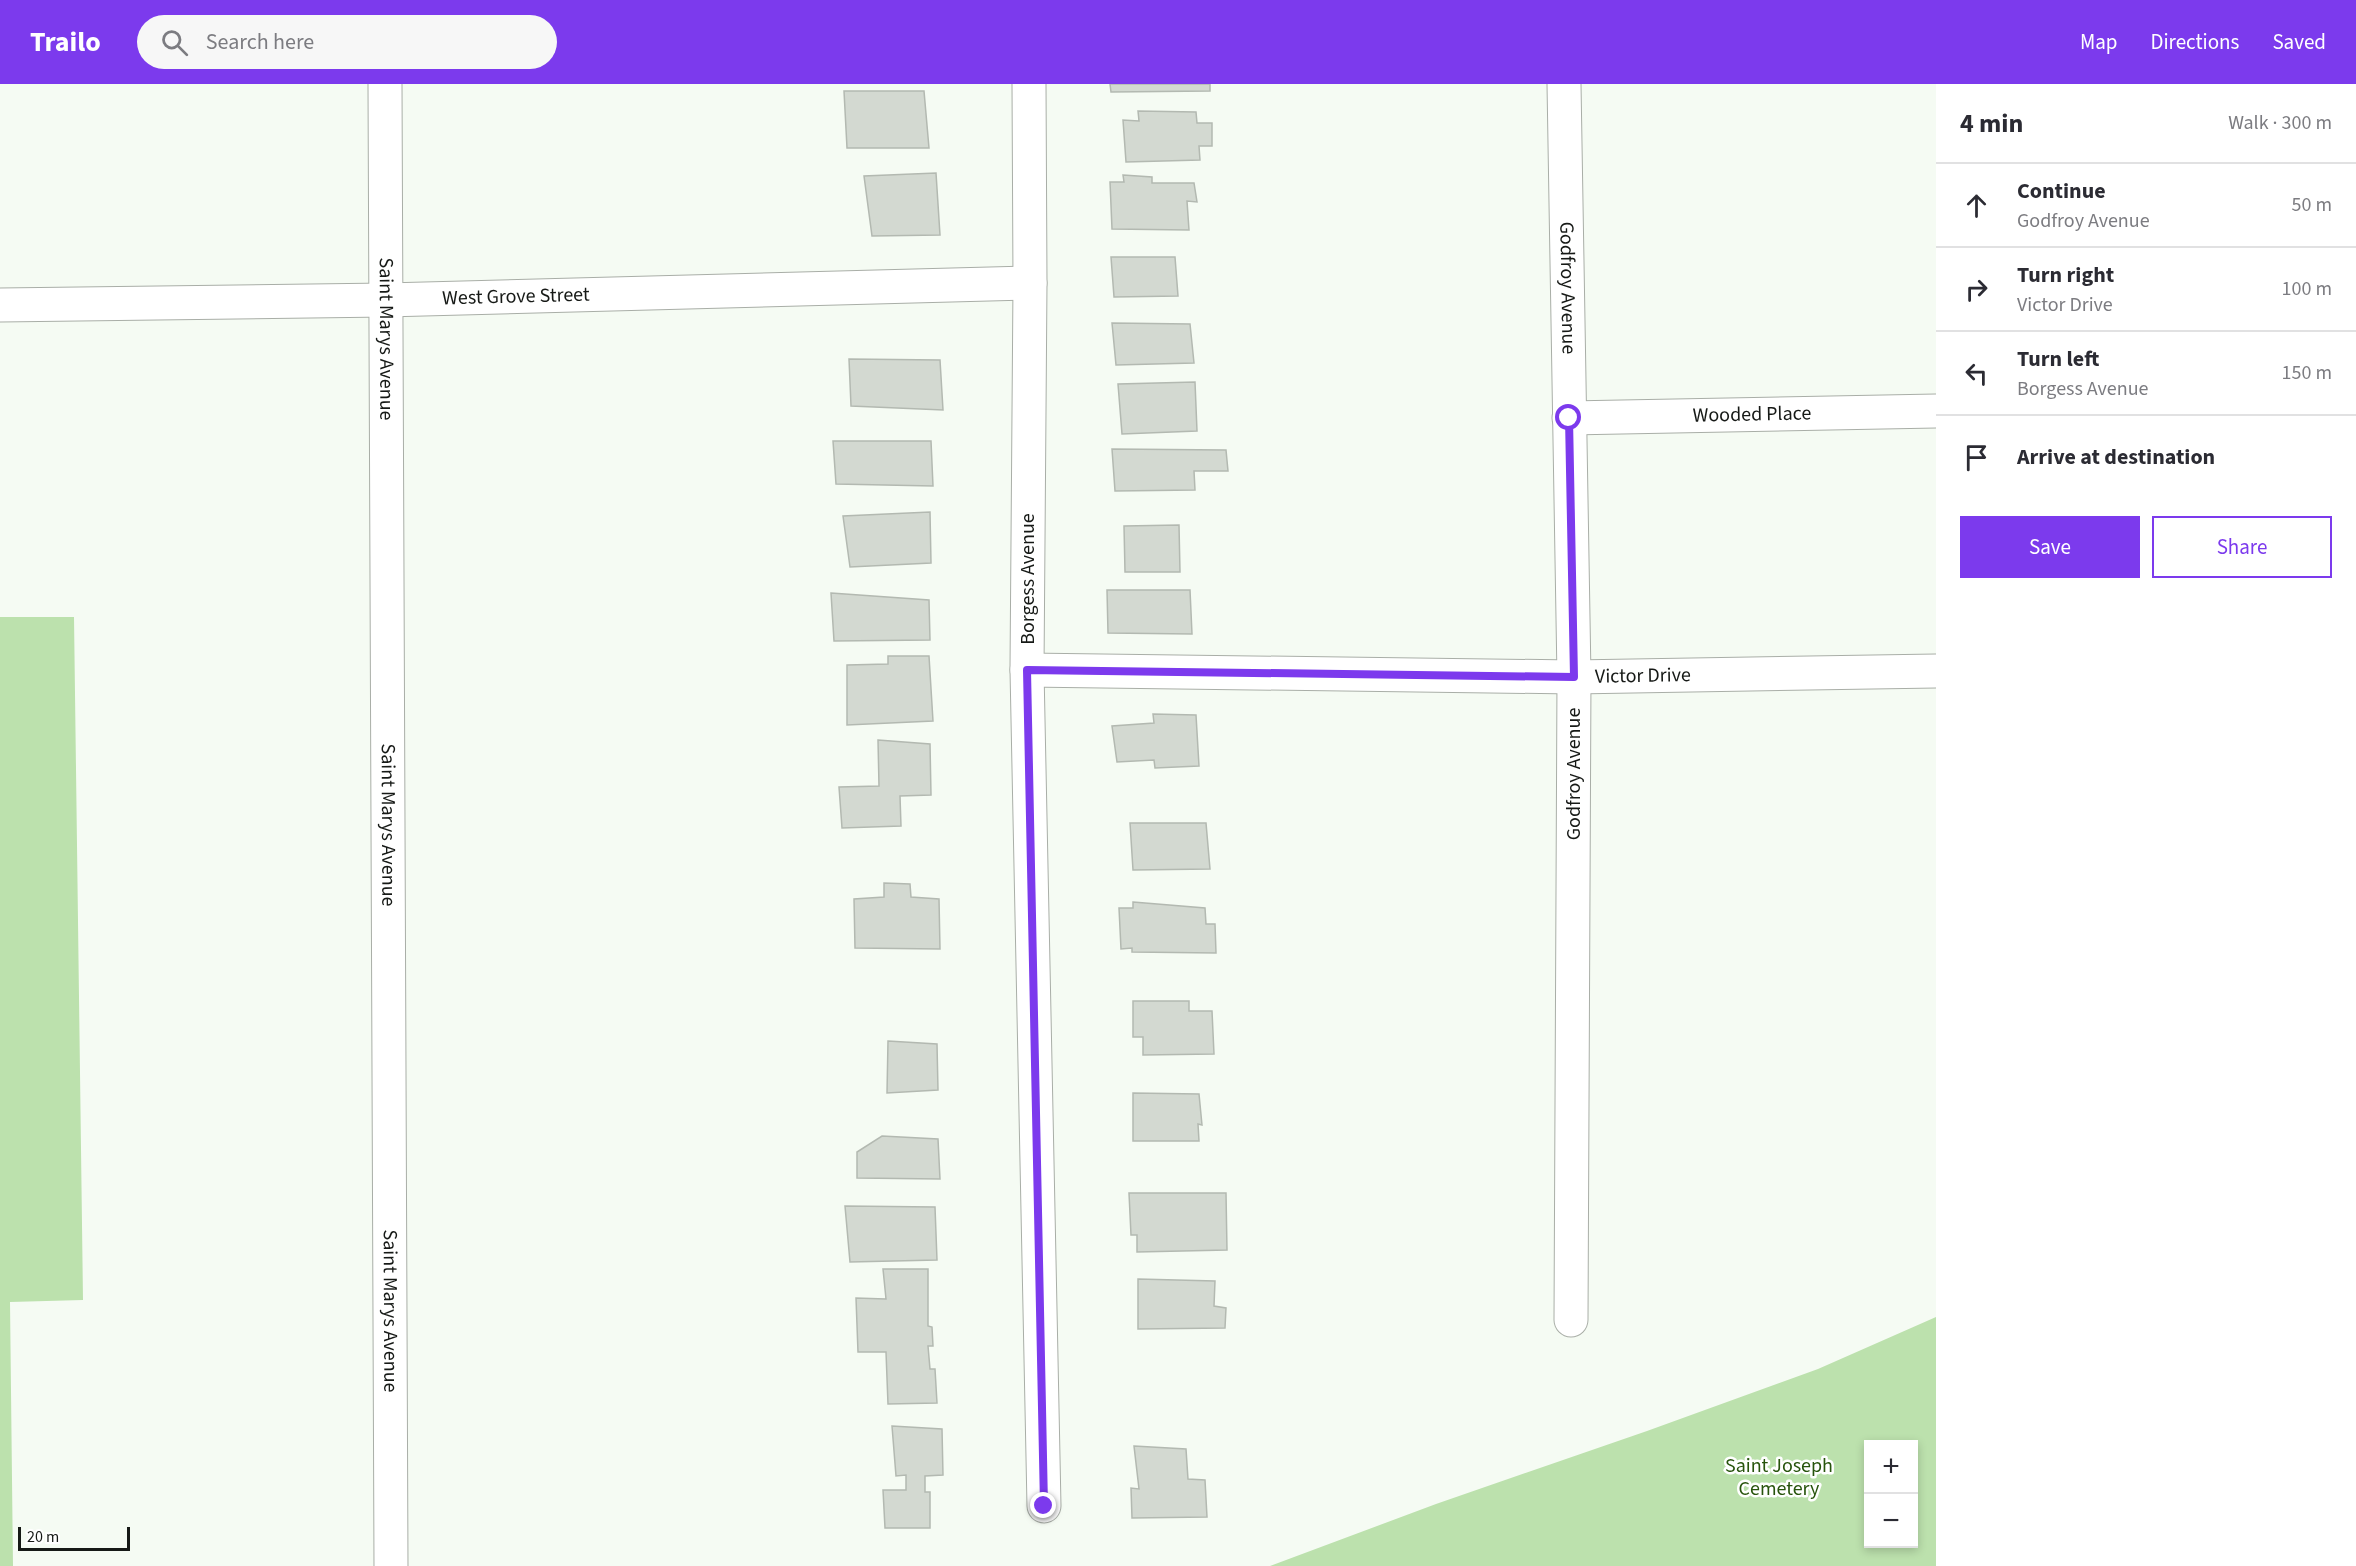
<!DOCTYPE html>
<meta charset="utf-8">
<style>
body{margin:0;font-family:"Source Sans 3",sans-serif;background:#f7f7f7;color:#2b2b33}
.controls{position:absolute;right:18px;bottom:18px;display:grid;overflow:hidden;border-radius:0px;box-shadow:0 3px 9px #0003}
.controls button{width:54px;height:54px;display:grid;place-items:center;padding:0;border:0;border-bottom:2px solid #e1e1e2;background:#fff;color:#2b2b33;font:30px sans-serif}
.scale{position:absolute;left:18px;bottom:15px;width:112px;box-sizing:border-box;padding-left:6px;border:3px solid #161916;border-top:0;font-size:16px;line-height:21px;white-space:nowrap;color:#161916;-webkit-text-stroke:4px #fff;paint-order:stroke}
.stop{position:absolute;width:18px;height:18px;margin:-14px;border:4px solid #7c3aed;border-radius:50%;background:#fff}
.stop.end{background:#7c3aed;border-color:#fff;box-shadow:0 2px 6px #0008}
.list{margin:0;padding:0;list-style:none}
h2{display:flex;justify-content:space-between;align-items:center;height:78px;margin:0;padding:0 24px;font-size:26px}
h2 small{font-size:20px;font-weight:400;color:#7c7c81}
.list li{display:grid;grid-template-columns:39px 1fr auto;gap:18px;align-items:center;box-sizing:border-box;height:84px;padding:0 24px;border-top:2px solid #e1e1e2}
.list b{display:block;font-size:22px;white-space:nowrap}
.list p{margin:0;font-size:20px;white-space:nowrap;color:#7c7c81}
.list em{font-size:20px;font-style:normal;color:#7c7c81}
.actions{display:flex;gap:12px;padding:18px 24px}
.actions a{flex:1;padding:14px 0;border:2px solid #7c3aed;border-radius:0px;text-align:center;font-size:21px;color:#7c3aed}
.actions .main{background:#7c3aed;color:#fff}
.icon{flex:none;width:33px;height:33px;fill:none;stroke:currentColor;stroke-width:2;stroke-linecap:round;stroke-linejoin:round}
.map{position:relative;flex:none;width:1936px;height:1482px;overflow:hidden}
header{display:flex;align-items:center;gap:36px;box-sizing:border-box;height:84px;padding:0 30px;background:#7c3aed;color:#fff}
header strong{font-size:28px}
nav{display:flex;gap:33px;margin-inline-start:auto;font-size:21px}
.search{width:420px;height:54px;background:#f7f7f7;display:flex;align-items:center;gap:15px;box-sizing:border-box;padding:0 21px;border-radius:33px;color:#7c7c81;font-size:22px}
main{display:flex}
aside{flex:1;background:#fff}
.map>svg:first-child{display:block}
.green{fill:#bce1ad;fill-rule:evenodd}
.building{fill:#d3d9d1;stroke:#b3b9b1;stroke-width:1.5}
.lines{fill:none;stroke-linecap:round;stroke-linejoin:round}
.minor-casing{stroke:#a9aea7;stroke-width:35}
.minor{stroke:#fff;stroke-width:33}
.route{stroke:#7c3aed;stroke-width:8}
.labels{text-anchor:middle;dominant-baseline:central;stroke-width:5;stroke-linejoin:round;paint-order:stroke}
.street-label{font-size:20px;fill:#161916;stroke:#fff}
.park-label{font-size:20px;fill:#27540c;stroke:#fff}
</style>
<header>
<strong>Trailo</strong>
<div class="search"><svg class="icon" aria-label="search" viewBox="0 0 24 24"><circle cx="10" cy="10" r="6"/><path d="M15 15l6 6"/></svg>Search here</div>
<nav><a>Map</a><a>Directions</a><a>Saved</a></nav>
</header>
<main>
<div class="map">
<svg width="1936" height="1482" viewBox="0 0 1936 1482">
<rect width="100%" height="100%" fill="#f5fbf3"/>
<path class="green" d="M0,533H74L83,1216L10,1218L13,1482H0Z
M1936,1233V1482H1270L1436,1420L1647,1347L1818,1285ZM1914,1360V1460H1868V1360Z"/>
<path class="building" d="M1110,0H1210V7L1111,8Z
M844,7H924L929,64H847Z
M1138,27L1196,28L1197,39H1212V62H1199L1200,76L1126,78L1123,36L1139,37Z
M936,89L940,151L872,152L864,92Z
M1123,91L1152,93V99H1194L1197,118L1187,117L1189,146L1112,145L1110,98H1124Z
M1111,173H1175L1178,212L1114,213Z
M1112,239L1190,240L1194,279L1116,281Z
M849,275L940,276L943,326L851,322Z
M1195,298L1197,347L1122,350L1118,300Z
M833,357H931L933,402L836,400Z
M1112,365L1226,366L1228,387H1194L1195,406L1115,407Z
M930,428L931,479L850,483L843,432Z
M1179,441L1180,488H1125L1124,442Z
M1107,506H1190L1192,550L1108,549Z
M831,509L929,516L930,556L834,557Z
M888,572H929L933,637L847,641V581L888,580Z
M1153,630L1196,631L1199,682L1155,684L1154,676L1117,678L1112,642L1154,639Z
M878,656L930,660L931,711L900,712L901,742L842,744L839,703L879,702Z
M1130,739H1206L1210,785L1133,786Z
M884,799L910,800L911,813L939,815L940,865L855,864L854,815L884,813Z
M1133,818L1205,824L1206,840H1215L1216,869L1132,868V864L1121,865L1119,824H1133Z
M1133,917H1189V927H1212L1214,970L1143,971V953H1133Z
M888,957L937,960L938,1006L887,1009Z
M1133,1009L1199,1010L1202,1041L1198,1040L1199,1057H1133Z
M882,1052L938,1055L940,1095L857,1094V1068Z
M1129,1109H1226L1227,1166L1137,1168V1151H1131Z
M845,1122L935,1123L937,1176L850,1178Z
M883,1185H928V1242L932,1243L933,1262H928L930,1285H935L937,1319L888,1320L886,1268H858L856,1214L886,1215Z
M1138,1195L1215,1197L1214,1222L1226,1224L1225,1244L1138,1245Z
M892,1342L942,1345L943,1391L925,1392V1408H930V1444H885L883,1406H906V1391L896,1392Z
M1134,1362L1186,1365L1188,1395L1205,1396L1207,1433L1132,1434L1131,1404L1139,1405Z"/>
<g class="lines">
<g class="minor-casing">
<g id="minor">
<path id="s1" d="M385,0L391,1482"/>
<path d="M1029,0L1030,199L1027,586L1044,1422"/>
<path id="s2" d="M1564,0L1574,593L1571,1236"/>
<path id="s3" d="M0,221L386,216L1030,199"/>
<path id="s4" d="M1569,334L1936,327"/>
<path id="s5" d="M1027,586L1574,593L1936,587"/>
</g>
</g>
<use href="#minor" class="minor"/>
</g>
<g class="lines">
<path class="route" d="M1044,1422L1027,586L1574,593L1569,334"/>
</g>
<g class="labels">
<g class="street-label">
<text stroke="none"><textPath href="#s2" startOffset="204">Godfroy Avenue</textPath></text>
<text stroke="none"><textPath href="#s3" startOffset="516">West Grove Street</textPath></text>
<text stroke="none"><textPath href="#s1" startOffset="255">Saint Marys Avenue</textPath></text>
<text stroke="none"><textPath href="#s4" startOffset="183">Wooded Place</textPath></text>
<text transform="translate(1028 495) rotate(-90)">Borgess Avenue</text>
<text stroke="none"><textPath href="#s5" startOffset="616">Victor Drive</textPath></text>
<text transform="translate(1574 690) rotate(-90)">Godfroy Avenue</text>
<text stroke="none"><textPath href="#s1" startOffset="741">Saint Marys Avenue</textPath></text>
<text stroke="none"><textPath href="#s1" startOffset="1227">Saint Marys Avenue</textPath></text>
</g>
<g class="park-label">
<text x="1779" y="1382">Saint Joseph<tspan x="1779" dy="23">Cemetery</tspan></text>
</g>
</g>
</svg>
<div class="controls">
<button>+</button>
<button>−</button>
</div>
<div class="scale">20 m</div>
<div class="stop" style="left:1569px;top:334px"></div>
<div class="stop end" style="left:1044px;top:1422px"></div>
</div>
<aside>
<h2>4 min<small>Walk · 300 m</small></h2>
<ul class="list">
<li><svg class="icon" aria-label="ahead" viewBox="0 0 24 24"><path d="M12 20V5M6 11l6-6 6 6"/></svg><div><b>Continue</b><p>Godfroy Avenue</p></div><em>50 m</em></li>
<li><svg class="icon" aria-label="right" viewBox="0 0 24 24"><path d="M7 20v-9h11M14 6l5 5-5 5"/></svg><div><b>Turn right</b><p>Victor Drive</p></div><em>100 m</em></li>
<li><svg class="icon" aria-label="left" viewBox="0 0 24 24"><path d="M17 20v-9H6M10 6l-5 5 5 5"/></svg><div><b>Turn left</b><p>Borgess Avenue</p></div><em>150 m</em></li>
<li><svg class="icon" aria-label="arrive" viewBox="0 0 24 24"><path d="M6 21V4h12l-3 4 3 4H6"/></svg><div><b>Arrive at destination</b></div></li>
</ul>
<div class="actions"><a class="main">Save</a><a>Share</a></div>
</aside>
</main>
